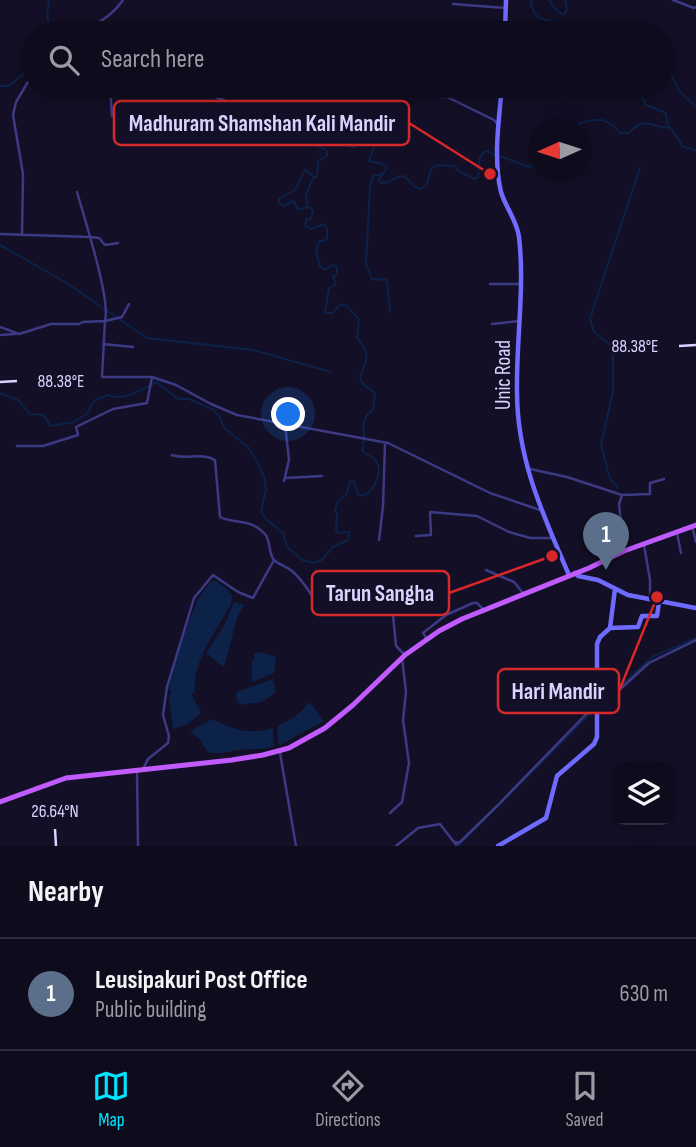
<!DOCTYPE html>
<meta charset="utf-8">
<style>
body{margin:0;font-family:"Sofia Sans Condensed",sans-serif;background:#171425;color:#f1f3f6}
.controls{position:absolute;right:21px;bottom:21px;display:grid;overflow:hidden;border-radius:14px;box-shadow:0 4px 18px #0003}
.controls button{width:63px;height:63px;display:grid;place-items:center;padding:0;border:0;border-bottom:2px solid #2e2b3b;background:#0e0b1c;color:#f1f3f6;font:35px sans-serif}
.compass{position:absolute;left:528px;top:119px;width:63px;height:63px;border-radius:50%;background:#0e0b1c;box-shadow:0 4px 18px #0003;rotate:267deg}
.you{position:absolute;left:289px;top:415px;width:24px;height:24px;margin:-18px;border:5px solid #fff;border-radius:50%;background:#1a73e8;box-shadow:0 0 0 10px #1a73e833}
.badge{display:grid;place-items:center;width:46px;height:46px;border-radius:50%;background:#00e5ff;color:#fff;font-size:23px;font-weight:700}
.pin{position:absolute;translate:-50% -58px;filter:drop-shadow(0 2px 4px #0008)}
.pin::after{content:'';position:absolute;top:37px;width:24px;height:21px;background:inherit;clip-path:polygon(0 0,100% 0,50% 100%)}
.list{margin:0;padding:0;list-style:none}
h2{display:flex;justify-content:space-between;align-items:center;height:91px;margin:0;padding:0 28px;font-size:30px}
h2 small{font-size:23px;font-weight:400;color:#9b9ba3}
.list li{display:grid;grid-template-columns:46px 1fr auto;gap:21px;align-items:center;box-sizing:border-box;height:112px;padding:0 28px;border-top:2px solid #2e2b3b}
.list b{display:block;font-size:26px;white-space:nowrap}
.list p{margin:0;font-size:23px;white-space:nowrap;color:#9b9ba3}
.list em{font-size:23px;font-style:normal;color:#9b9ba3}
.icon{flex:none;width:38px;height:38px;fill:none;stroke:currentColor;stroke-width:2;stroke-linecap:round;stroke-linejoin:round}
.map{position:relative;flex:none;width:696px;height:846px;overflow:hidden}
.search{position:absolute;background:#0e0b1c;box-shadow:0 4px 18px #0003;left:21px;right:21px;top:21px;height:77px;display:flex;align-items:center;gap:18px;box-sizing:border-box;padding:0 24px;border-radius:38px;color:#9b9ba3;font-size:26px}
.sheet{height:203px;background:#0e0b1c}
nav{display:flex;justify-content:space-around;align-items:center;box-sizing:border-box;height:98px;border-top:2px solid #2e2b3b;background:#0e0b1c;font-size:19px;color:#9b9ba3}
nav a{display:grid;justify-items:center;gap:4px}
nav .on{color:#00e5ff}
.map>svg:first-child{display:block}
.water{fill:#0c2248}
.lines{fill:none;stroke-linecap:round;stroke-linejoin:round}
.stream{stroke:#0c2248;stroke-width:2}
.street{stroke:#3d3a85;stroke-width:2.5}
.secondary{stroke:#6f6bff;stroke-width:4.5}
.primary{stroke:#c25bff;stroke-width:5}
.ticks{fill:none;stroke:#d9d4ff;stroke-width:2.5}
.labels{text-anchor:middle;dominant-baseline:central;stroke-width:6;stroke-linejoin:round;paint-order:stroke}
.street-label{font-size:21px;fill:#d9d4ff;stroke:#130f26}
.ticks-label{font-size:18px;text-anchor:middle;fill:#d9d4ff;stroke:#130f26;stroke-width:6;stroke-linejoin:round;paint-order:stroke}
.leader{fill:none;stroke:#d62828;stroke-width:2.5}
.callout-dot{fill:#d62828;stroke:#130f26;stroke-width:2.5}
.callout{fill:#130f26;stroke:#d62828;stroke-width:2.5}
.callout-label{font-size:23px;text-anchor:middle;font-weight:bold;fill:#d9d4ff}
</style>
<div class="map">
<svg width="696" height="846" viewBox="0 0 696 846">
<rect width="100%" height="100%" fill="#130f26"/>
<path class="water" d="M214,580L227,589L232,596L231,604C216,632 192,660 195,693H191L201,713L188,724L173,729L169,699L171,690L168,689C176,664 193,591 214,580Z
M234,602L244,605L237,618L224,668L206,653L225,624Z
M259,652L276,656L274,673L252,682V661L255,659L253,654Z
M273,679L276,692L262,702L241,705L237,701L236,692Z
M310,702L324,721L280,745L278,743L277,726L295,717Z
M212,719C233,730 249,735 273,728L274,746C262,751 251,748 238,750C226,752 220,755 208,752L200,740L190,731Z"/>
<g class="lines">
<path class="stream" d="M49,0L47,16L51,33
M531,0C531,31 569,19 586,23C592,24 596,29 599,33
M549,0L555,9L564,15L567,9L565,0
M668,69L680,92L696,107
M0,86H9L33,65
M636,86L646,105L666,113L667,123L683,147L696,150
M575,130L580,123C600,118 606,117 620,133H629C646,115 648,127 669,128
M500,156L529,167L538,163
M381,174L373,176L370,186L366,264L372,279L387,280L390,312
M307,206L306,195L313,178
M0,245L65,282L147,338L253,350L331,372
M0,393L18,400L30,414L44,415L50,426L74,422L88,413C91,401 97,399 108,395C125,402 141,389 157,382L178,399H189L212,409L219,416L224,428L248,447L259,465L264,477L266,489L261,512L266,519L283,533L287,547L302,560L314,563L322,560L333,547L348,540L349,532L338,533L336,530L337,513L335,510L338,501L346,495L350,481H354L358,494L364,496C374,490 384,472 376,461C372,456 366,455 362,450C369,430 355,425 373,409L375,393L362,383L360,377C368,355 371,357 357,337L359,319L347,306L340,304L333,313H325L329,288L336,284L333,277L337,274V268L333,265L324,270L320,266L316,252L319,242L327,239V229L324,224L311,229L306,226V220L311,218L313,211L310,207L298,209L294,201L283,206L279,203V199L295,190L305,170L314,177H317L318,161L327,156V151C319,144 307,144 301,135L303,129L307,127L309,121L314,117L321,122L326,131L332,132L336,126L341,125L344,132L343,143L347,146L355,147L354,126L358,123L362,124L374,146L369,161L383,164L387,168L379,179L381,183C390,184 395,176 404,176L415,187L420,189L427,185L431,169L438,165L455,166L460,172L475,179L478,177L480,157L484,152L488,151L495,155
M618,488L610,479L601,445L613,391V347L594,332L590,319L640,168
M600,705L652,657L696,638
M458,846L594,710"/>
<path class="street" d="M673,0L694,8L696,7
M453,4L506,8
M425,23L505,26
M85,33C99,21 112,16 123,0
M110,86L112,116
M217,86L215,97L273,118
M406,86L439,97H447L494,120L498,125
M77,192C84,217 111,300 105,321L122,317L129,304
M0,234L90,237L99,238L105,245L118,243
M22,235L23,174L13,115L16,102L28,82L33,78
M490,284H520
M492,324L519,321
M0,327L19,334L51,324H79L83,322L105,321L102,377H152L176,385L211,404L237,415L388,443L490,493L540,510
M0,335L15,334
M103,344L133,347
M17,446H43L78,435L76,427L113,409L147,403L152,377
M172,455C185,460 203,452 215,460L220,517C233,524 251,518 265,534C271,541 268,553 274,560C278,564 287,567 292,571C307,583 312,602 329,612L336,610L373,582L384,577H394
M530,469L567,477L622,495L650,494V483L664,479
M285,478L322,476
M284,481L289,460L285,424
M622,495L619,504L624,551
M692,526L696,542
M677,533L681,553
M416,536L431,535L430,512L477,516L509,532L530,538H552
M379,540L383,506L385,443
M644,545L650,580V597
M486,570L514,582L523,593
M427,639L423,633L446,615L473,603H477L484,610
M405,655L396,646L391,595L394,586L405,584
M597,710L649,663L696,640
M280,753L296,846
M143,769L148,759L168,743L169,736L163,715L167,687L194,598L213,575L238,592L253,598L274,560
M137,772L138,846
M390,813L402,802L409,763L403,720L406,692L402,658
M455,842L459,843L497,806L596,704
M396,846L418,828L440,824L457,846"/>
<path class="secondary" d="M505,33L506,0
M502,86C499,119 493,159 501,192C506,208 517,221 519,237C525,288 516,341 517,392C517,459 543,515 569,575
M575,573L578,576L598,580L628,595L696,608
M610,628L638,627L642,616H657L659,602
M498,846L546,818L557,776L594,744L597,737V644L600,637L610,628L615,589"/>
<path class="primary" d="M0,802L66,778L232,760L263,755L289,748L325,728L353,705L405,655L439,631L462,619L589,568L624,551L696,525"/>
</g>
<path class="ticks" d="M679,346L696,345M0,382L17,381M55,829L56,846"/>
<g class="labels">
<g class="street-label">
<text transform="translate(503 375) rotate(-90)">Unic Road</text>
</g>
</g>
<g class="ticks-label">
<text x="635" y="352">88.38°E</text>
<text x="61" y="387">88.38°E</text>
<text x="55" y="817">26.64°N</text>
</g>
<path class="leader" d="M490 174L409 123M552 556L449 593M657 597L619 691"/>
<g class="callout-dot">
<circle cx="490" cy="174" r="7"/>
<circle cx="552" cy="556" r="7"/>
<circle cx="657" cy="597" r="7"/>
</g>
<g class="callout">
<rect x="114" y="101" width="295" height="44" rx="7"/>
<rect x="312" y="571" width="137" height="44" rx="7"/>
<rect x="498" y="669" width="121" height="44" rx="7"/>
</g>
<g class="callout-label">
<text x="262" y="131">Madhuram Shamshan Kali Mandir</text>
<text x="380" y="601">Tarun Sangha</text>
<text x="558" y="699">Hari Mandir</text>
</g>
</svg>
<div class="controls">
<button><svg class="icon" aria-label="layers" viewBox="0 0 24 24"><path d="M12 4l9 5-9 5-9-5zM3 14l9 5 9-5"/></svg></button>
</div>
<svg class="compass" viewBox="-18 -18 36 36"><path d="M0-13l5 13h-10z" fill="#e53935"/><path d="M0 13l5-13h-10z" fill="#9b9ba3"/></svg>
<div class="you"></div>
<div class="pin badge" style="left:606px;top:570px;background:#5c6f8a">1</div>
<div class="search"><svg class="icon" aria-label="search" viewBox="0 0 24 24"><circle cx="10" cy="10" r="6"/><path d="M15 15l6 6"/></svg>Search here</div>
</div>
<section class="sheet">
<h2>Nearby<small></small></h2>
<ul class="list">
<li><span class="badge" style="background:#5c6f8a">1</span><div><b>Leusipakuri Post Office</b><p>Public building</p></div><em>630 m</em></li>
</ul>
</section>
<nav>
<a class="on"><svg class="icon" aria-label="map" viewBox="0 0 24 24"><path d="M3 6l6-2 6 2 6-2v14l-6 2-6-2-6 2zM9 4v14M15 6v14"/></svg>Map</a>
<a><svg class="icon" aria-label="directions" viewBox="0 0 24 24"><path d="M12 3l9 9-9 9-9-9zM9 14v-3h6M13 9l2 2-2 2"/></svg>Directions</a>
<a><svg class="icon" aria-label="saved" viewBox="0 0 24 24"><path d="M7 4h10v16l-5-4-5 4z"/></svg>Saved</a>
</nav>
